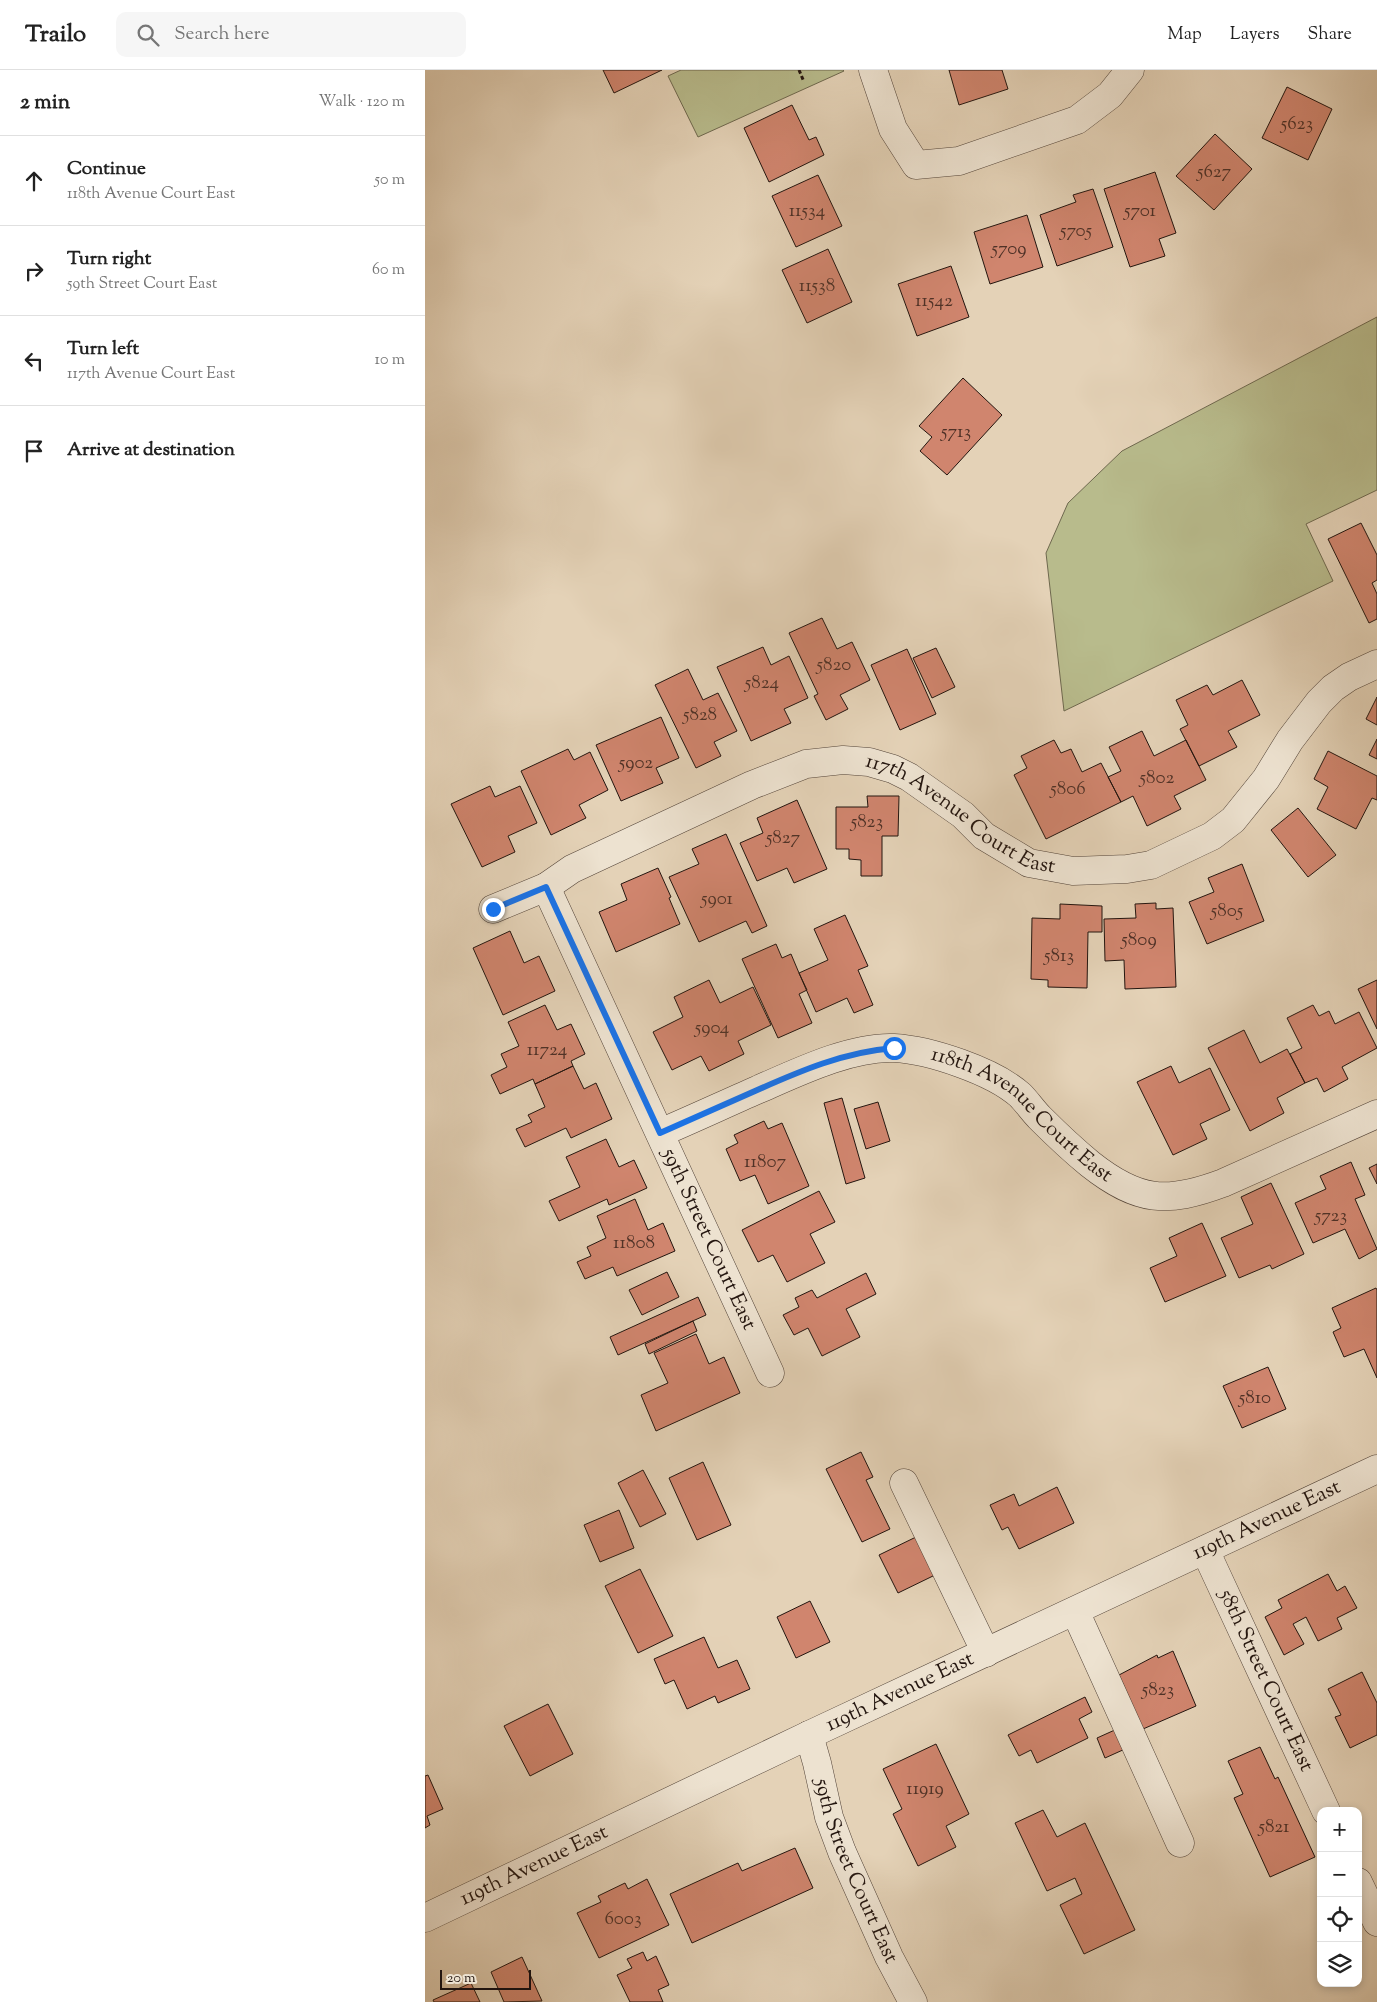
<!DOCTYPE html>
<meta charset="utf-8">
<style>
body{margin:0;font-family:"Sorts Mill Goudy",serif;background:#f6f6f6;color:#222}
.controls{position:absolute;right:15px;bottom:15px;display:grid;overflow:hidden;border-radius:10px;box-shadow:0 2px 8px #0003}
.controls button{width:45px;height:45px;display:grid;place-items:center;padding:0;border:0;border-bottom:1px solid #e0e0e0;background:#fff;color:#222;font:25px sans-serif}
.scale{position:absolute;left:15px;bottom:12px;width:91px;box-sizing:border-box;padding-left:5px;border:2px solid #23150f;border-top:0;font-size:14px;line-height:18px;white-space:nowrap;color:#23150f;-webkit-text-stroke:4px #ede2d0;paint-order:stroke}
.stop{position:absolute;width:15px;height:15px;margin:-11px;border:4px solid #1a73e8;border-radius:50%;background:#fff}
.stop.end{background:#1a73e8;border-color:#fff;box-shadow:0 1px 5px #0008}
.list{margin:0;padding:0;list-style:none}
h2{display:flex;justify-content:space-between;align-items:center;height:65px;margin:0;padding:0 20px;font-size:21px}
h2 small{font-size:16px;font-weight:400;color:#767676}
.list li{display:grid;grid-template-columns:32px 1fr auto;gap:15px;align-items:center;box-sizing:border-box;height:90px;padding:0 20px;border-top:1px solid #e0e0e0}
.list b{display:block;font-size:19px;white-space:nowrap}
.list p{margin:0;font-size:16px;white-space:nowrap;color:#767676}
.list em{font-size:16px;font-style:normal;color:#767676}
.icon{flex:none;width:28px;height:28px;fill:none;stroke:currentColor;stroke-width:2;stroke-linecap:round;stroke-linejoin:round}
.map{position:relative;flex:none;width:952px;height:1932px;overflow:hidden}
header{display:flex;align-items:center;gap:30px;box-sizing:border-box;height:70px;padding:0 25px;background:#fff;border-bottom:1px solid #e0e0e0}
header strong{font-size:24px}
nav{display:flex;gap:28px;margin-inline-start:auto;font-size:18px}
.search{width:350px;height:45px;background:#f6f6f6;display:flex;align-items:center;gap:12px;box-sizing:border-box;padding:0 18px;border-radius:10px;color:#767676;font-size:19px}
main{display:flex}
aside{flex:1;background:#fff}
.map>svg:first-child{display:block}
.green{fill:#b8bb8c;stroke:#6e684e}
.building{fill:#d0856e;stroke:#23150f}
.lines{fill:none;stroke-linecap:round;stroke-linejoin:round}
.minor-casing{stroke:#534439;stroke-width:29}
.path{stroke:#23150f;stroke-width:3;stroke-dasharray:4 2.5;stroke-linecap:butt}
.minor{stroke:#ede2d0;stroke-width:28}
.route{stroke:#1a73e8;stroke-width:6}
.labels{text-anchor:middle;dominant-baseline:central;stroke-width:4.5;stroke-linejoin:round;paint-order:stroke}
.number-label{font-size:19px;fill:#4e3127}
.street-label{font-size:21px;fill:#23150f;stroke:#ede2d0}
</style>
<header>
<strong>Trailo</strong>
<div class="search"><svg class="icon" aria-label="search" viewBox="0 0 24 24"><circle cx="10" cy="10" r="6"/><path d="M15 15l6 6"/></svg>Search here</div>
<nav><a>Map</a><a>Layers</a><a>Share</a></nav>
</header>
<main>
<aside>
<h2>2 min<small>Walk · 120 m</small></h2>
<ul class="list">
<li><svg class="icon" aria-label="ahead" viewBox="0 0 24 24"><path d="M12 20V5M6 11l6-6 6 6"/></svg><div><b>Continue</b><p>118th Avenue Court East</p></div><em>50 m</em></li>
<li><svg class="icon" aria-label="right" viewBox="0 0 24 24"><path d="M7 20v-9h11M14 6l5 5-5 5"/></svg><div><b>Turn right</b><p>59th Street Court East</p></div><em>60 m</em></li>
<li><svg class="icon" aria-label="left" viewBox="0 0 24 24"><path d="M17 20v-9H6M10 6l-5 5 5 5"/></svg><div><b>Turn left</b><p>117th Avenue Court East</p></div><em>10 m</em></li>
<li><svg class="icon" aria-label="arrive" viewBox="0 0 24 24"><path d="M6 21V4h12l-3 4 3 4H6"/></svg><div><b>Arrive at destination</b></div></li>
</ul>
</aside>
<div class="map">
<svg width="952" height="1932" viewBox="0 0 952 1932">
<rect width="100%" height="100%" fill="#e4d2b7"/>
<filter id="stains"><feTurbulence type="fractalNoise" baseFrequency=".004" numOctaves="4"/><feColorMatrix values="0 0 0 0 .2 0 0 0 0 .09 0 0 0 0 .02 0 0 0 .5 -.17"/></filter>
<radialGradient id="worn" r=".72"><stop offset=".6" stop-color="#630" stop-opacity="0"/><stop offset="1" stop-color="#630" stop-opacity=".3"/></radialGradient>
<path class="green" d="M256,0H418L419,1L273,67L243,6Z
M952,247V420L881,454L908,511L639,641L621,483L643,433L697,381Z"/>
<path class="building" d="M178,0H237L189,23Z
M524,0H577L583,19L534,35Z
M862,17L907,39L883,90L837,68Z
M367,35L384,70L391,67L399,85L344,112L319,58Z
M790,64L827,99L789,140L751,106Z
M730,102L751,163L734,169L740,186L705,197L679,119Z
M393,105L417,156L371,177L347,126Z
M668,119L688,177L632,196L615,145L651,132L648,125Z
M602,145L618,197L565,214L549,162Z
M403,179L427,232L382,253L357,200Z
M526,196L544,247L492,266L473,214Z
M538,308L577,345L522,405L495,381L507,367L494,356Z
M936,453L952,485V510L947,513L952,524V549L944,553L903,469Z
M397,548L412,579L427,572L445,610L415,625L423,639L401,650L389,626L393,624L364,563Z
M338,577L346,595L364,586L383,628L359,639L366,653L326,671L292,597Z
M511,578L530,617L507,628L488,588Z
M482,579L511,644L475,660L446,595Z
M263,599L278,630L293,623L312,661L289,672L296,686L271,698L230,615Z
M817,610L835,645L803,661L812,677L774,696L755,659L763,655L751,630L782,615L788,625Z
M952,627V655L941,649Z
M236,647L254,688L231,698L238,713L196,731L171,675Z
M717,661L729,686L761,670L781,710L749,726L756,739L722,756L708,726L696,732L683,707L696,701L684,677Z
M952,669V689L944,685Z
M629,670L636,683L646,679L657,702L676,693L696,732L621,769L589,705L602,698L596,686Z
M143,679L149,690L165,682L183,720L154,735L161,748L126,765L96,701Z
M903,681L952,706V730L947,728L931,759L892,739L903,717L889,709Z
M65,716L70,727L95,716L112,753L83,766L90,782L57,797L26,734Z
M442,726H474L473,766H457V806H436V790L424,789V779H411V737H443Z
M372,730L402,799L369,813L362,798L332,811L315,773L338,763L332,748Z
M873,738L911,785L883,807L846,760Z
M301,764L342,856L327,863L321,851L274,872L244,807L274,794L267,779Z
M817,794L839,851L782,874L764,832L789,822L783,808Z
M233,798L246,827L244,828L255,854L191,882L174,842L202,830L196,814Z
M731,833V839L748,838L751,917L700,919L699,890L680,891L679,849L711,848L710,834Z
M635,834L677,836V862H663L662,918L623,917V910L606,909L607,848L635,849Z
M420,845L443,896L433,900L448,935L429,943L422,928L391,942L374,903L403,890L389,859Z
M85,861L99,893L114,886L130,921L78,945L48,878Z
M351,874L357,888L366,884L374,903L382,920L374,924L387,953L353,968L317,889Z
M284,910L295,933L328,917L346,955L313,971L319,984L284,1001L276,986L247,1000L228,962L258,947L249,927Z
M952,910V959L933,919Z
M120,935L132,960L146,954L160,984L146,991L148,996L110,1014L108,1009L75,1024L66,1005L82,997L76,984L94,976L83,952Z
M888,935L894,946L904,941L910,954L934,942L952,978L917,997L923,1009L899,1022L892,1008L880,1013L865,984L877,978L862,948Z
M819,960L835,993L862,979L880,1013L852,1028L859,1043L825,1061L783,978Z
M148,996L159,1019L171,1013L187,1049L146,1068L141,1058L100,1077L91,1059L107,1052L103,1045L120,1037L110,1014Z
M746,996L754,1013L785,998L805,1040L775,1054L782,1069L748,1085L712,1012Z
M417,1028L440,1108L421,1114L399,1033Z
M453,1032L465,1071L441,1079L429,1039Z
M339,1051L343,1059L357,1053L384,1116L343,1134L330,1105L315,1111L301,1079L313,1073L309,1065Z
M181,1069L194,1097L209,1090L222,1118L184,1135L182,1129L134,1151L124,1131L155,1117L141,1087Z
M926,1092L940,1125L930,1129L952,1179L934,1189L920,1159L888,1173L870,1133L901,1119L895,1106Z
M952,1094V1114L944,1098Z
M846,1113L879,1184L847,1199L845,1195L814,1208L796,1168L828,1154L816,1127Z
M394,1121L410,1152L385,1164L400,1193L362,1212L348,1185L333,1192L317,1160Z
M210,1129L223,1160L238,1153L250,1181L192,1206L188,1197L160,1209L152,1192L166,1186L162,1177L181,1168L172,1146Z
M777,1153L801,1206L740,1232L725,1198L752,1186L744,1168Z
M242,1202L254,1227L217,1245L204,1220Z
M441,1203L451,1224L421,1239L435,1267L397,1286L383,1258L369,1265L358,1245L374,1237L370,1228L387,1220L392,1228Z
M951,1218L952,1220V1308L939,1279L919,1287L908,1262L916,1258L907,1238Z
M273,1227L281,1245L193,1285L185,1267Z
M268,1251L272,1261L224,1284L220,1274Z
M271,1264L284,1294L299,1287L315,1323L231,1361L216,1325L243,1313L229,1283Z
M843,1297L861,1339L817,1358L798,1316Z
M436,1382L448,1407L441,1410L465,1459L437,1472L401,1399Z
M278,1392L306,1455L272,1470L244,1408Z
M218,1400L241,1444L215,1457L193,1413Z
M632,1417L649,1453L594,1479L583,1457L577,1460L565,1435L589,1424L594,1436Z
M194,1440L209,1478L175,1492L159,1455Z
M491,1467L510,1505L473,1523L454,1485Z
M215,1499L248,1566L213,1583L180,1516Z
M903,1504L912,1521L920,1516L932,1538L912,1548L917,1559L893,1571L881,1547L868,1554L879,1574L859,1585L840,1547L857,1538L853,1530Z
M385,1531L405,1572L371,1588L352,1547Z
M279,1567L293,1598L312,1590L325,1619L293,1633L290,1626L262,1639L249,1610L240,1614L229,1589Z
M748,1581L771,1636L718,1659L694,1605L732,1585L733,1588Z
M937,1602L952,1633V1665L925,1678L910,1647L916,1645L903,1619Z
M660,1627L667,1642L654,1649L663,1668L612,1693L606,1680L594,1686L583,1665Z
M123,1634L148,1684L105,1706L79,1656Z
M692,1659L700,1679L680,1688L672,1668Z
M511,1674L544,1744L521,1756L531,1777L493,1796L468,1744L477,1739L458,1699Z
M835,1677L850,1709L853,1707L890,1787L845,1807L809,1728L818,1724L803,1691Z
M3,1705L18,1739L2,1746L5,1755L0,1758V1706Z
M618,1740L632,1767L660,1753L710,1860L659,1884L635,1835L657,1824L650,1808L622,1821L590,1753Z
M370,1778L388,1818L267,1873L245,1824L313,1793L317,1801Z
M222,1809L244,1855L174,1888L152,1843L176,1832L173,1826L200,1813L203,1819Z
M218,1882L222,1891L231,1886L244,1915L233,1920L238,1932H205L192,1905L207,1898L202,1889Z
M97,1887L117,1931L79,1932L66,1902Z
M46,1913L55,1932H9L8,1930Z"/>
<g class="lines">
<g class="minor-casing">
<g id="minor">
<path d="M448,0L468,59L491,95L534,91L652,50L685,25L705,0"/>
<path id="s1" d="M121,817L345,1303"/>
<path id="s2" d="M68,839L121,817L147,799L327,715L381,694L418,690L444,692L468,699L484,707L538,745L559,766L604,793L648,801L702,799L726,795L787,766L808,750L841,709L865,670L894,632L908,618L924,607L952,594"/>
<path id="s3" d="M235,1063C268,1049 300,1034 332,1020C371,1003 426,976 469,978C505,980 568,1001 595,1025C602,1032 608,1041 615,1048C631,1064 648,1080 665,1094C713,1132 742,1134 798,1113L952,1044"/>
<path d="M479,1413L561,1583"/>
<path id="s4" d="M780,1480L901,1741"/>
<path d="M650,1541L755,1773"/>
<path id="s5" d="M384,1665L392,1693L404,1747L417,1782L464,1887L488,1932"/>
<path d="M933,1812L952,1852"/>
<path id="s6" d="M0,1848L384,1665L952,1399"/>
</g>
</g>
<path class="path" d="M374,0L379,12"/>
<use href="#minor" class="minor"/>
</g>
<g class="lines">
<path class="route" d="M68,839L121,817L235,1063C267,1049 298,1035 330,1021C375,1001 419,982 469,978"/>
</g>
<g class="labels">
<g class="number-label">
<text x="872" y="54">5623</text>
<text x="789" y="102">5627</text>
<text x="382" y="141">11534</text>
<text x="715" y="141">5701</text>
<text x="651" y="161">5705</text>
<text x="584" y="179">5709</text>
<text x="392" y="216">11538</text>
<text x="509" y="231">11542</text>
<text x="531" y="362">5713</text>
<text x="409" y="595">5820</text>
<text x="337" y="613">5824</text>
<text x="275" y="645">5828</text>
<text x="211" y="693">5902</text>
<text x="732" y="708">5802</text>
<text x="643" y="719">5806</text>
<text x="442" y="752">5823</text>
<text x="358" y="768">5827</text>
<text x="292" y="829">5901</text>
<text x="802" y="841">5805</text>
<text x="714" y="870">5809</text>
<text x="634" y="886">5813</text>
<text x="287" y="958">5904</text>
<text x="122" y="980">11724</text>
<text x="340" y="1092">11807</text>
<text x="906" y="1146">5723</text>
<text x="209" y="1173">11808</text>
<text x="830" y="1328">5810</text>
<text x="733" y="1620">5823</text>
<text x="500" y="1719">11919</text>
<text x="849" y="1757">5821</text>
<text x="198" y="1849">6003</text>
</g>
<g class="street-label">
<text stroke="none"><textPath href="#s2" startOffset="516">117th Avenue Court East</textPath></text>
<text stroke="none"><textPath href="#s3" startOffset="399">118th Avenue Court East</textPath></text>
<text stroke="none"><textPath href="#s1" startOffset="388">59th Street Court East</textPath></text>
<text stroke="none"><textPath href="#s6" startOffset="931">119th Avenue East</textPath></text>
<text stroke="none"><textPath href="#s4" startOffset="144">58th Street Court East</textPath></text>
<text stroke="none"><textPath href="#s6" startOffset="526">119th Avenue East</textPath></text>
<text stroke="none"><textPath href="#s6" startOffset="121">119th Avenue East</textPath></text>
<text stroke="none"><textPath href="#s5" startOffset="144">59th Street Court East</textPath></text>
</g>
</g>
<rect width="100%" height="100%" filter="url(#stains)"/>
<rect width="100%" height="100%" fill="url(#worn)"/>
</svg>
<div class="controls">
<button>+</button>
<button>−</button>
<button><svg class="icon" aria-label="locate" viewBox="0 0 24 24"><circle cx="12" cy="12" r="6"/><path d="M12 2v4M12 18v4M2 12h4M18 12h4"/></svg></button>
<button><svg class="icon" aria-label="layers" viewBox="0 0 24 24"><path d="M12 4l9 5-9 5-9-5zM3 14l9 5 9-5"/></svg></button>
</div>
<div class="scale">20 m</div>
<div class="stop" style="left:469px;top:978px"></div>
<div class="stop end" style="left:68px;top:839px"></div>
</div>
</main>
